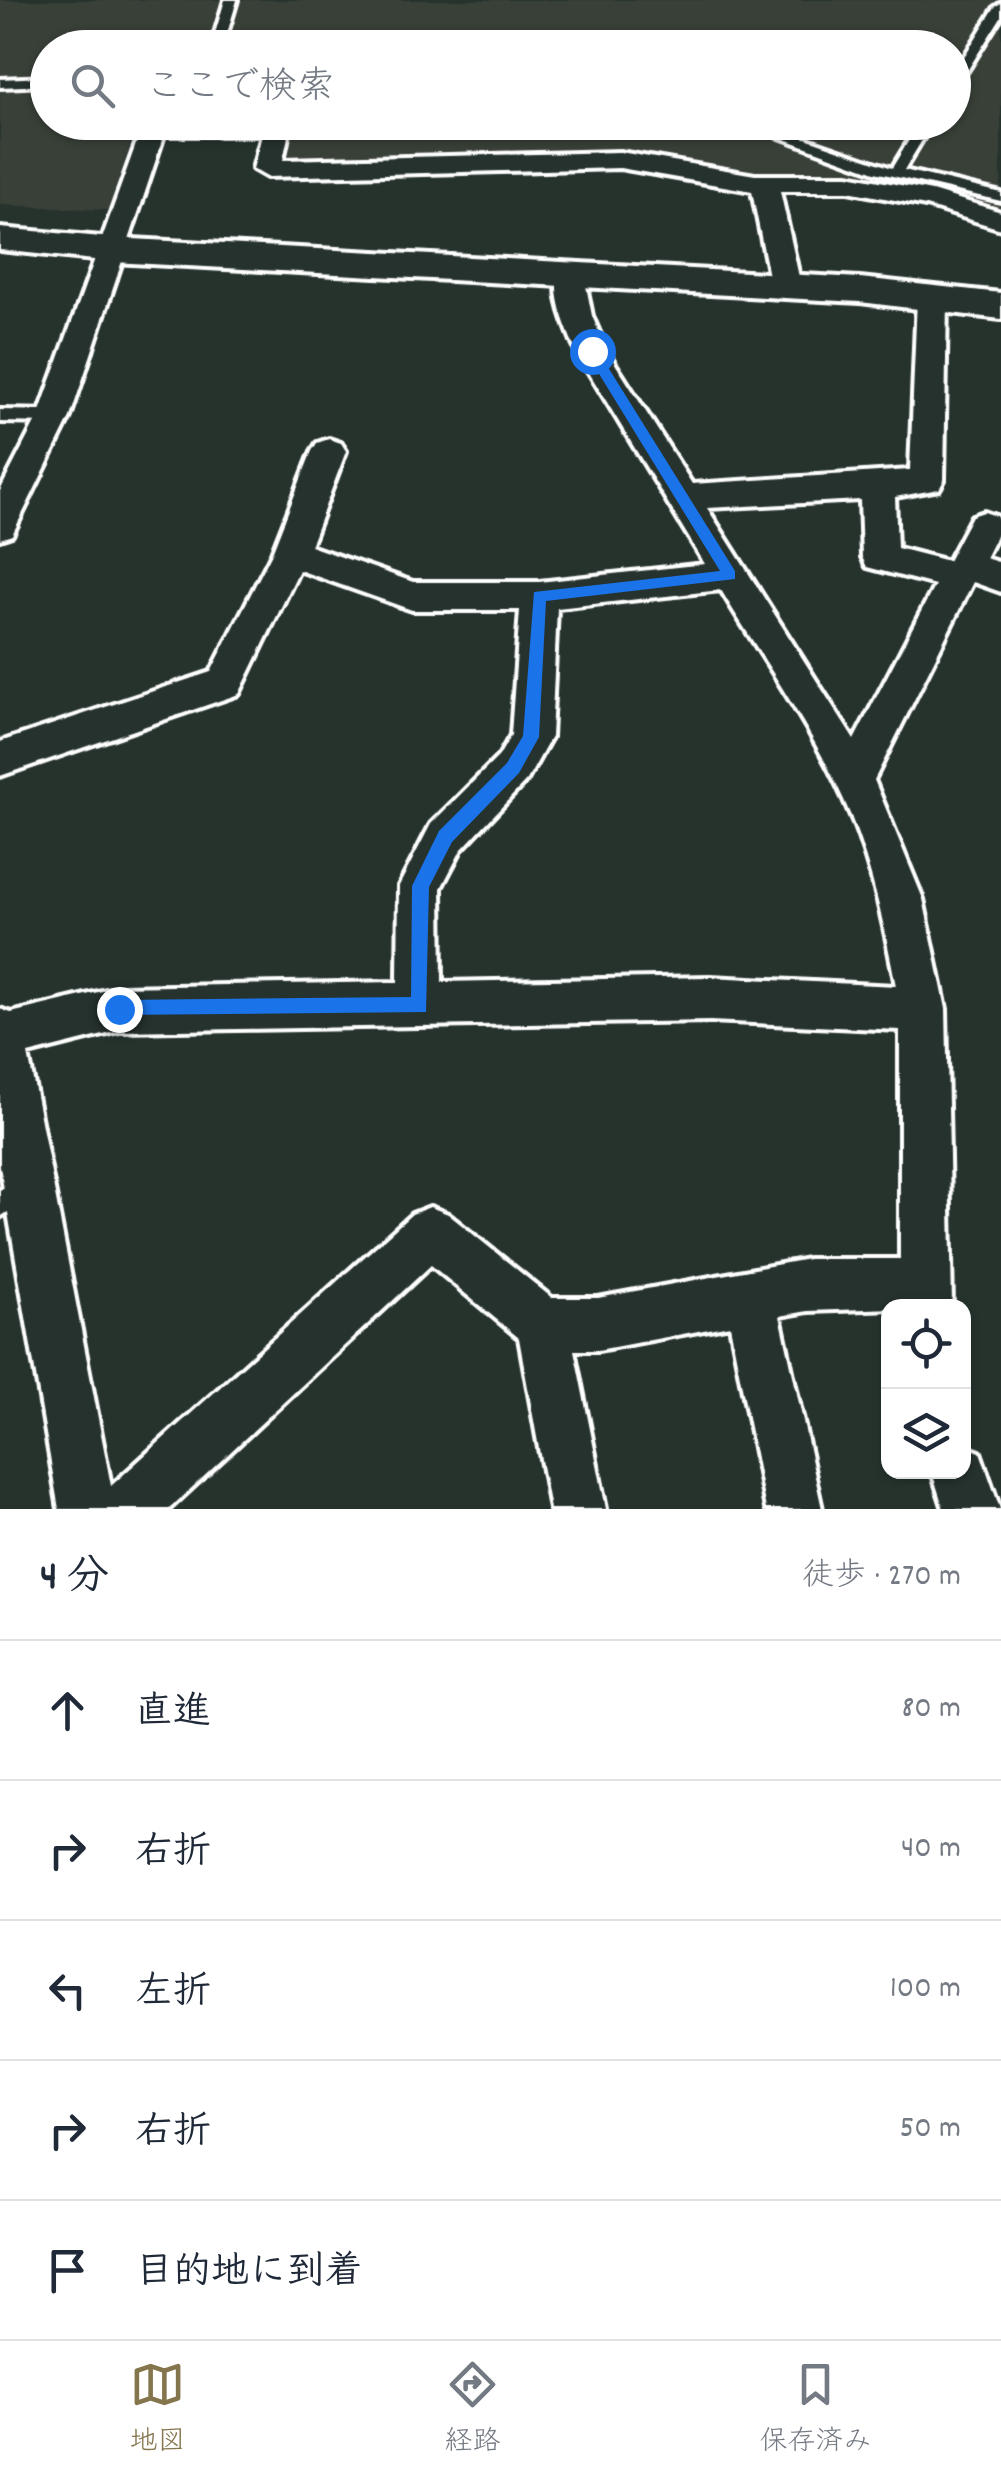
<!DOCTYPE html>
<html lang="ja">
<meta charset="utf-8">
<style>
body{margin:0;font-family:Dekko,"Klee One",sans-serif;background:#f6f6f7;color:#1f2937}
.controls{position:absolute;right:30px;bottom:30px;display:grid;overflow:hidden;border-radius:20px;box-shadow:0 2px 8px #0004}
.controls button{width:90px;height:90px;display:grid;place-items:center;padding:0;border:0;border-bottom:2px solid #e0e1e3;background:#fff;color:#1f2937;font:50px sans-serif}
.stop{position:absolute;width:30px;height:30px;margin:-22px;border:8px solid #1a73e8;border-radius:50%;background:#fff}
.stop.end{background:#1a73e8;border-color:#fff;box-shadow:0 2px 10px #0008}
.list{margin:0;padding:0;list-style:none}
h2{display:flex;justify-content:space-between;align-items:center;height:130px;margin:0;padding:0 40px;font-size:42px}
h2 small{font-size:32px;font-weight:400;color:#747a83}
.list li{display:grid;grid-template-columns:65px 1fr auto;gap:30px;align-items:center;box-sizing:border-box;height:140px;padding:0 40px;border-top:2px solid #e0e1e3}
.list b{display:block;font-size:38px;white-space:nowrap}
.list em{font-size:32px;font-style:normal;color:#747a83}
.icon{flex:none;width:55px;height:55px;fill:none;stroke:currentColor;stroke-width:2;stroke-linecap:round;stroke-linejoin:round}
.map{position:relative;flex:none;width:1001px;height:1509px;overflow:hidden}
.search{position:absolute;background:#fff;box-shadow:0 2px 8px #0004;left:30px;right:30px;top:30px;height:110px;display:flex;align-items:center;gap:25px;box-sizing:border-box;padding:0 35px;border-radius:55px;color:#747a83;font-size:38px}
.sheet{height:830px;background:#fff}
nav{display:flex;justify-content:space-around;align-items:center;box-sizing:border-box;height:140px;border-top:2px solid #e0e1e3;background:#fff;font-size:28px;color:#747a83}
nav a{display:grid;justify-items:center;gap:5px}
nav .on{color:#84754c}
.map>svg:first-child{display:block}
.built{fill:#394037}
.lines{fill:none;stroke-linecap:round;stroke-linejoin:round}
.service-casing{stroke:#fff;stroke-width:8}
.minor-casing{stroke:#fff;stroke-width:8}
.tertiary-casing{stroke:#fff;stroke-width:8}
.service{fill:#26332d;fill-rule:evenodd}
.minor{fill:#26332d;fill-rule:evenodd}
.tertiary{fill:#26332d;fill-rule:evenodd}
.route{fill:#1a73e8}
</style>
<div class="map">
<svg width="1001" height="1509" viewBox="0 0 1001 1509">
<rect width="100%" height="100%" fill="#26332d"/>
<filter id="ink" filterUnits="userSpaceOnUse"><feTurbulence type="fractalNoise" baseFrequency=".01" numOctaves="2"/><feDisplacementMap in="SourceGraphic" scale="20" xChannelSelector="R" yChannelSelector="G"/><feConvolveMatrix kernelMatrix="1 2 1 2 8 2 1 2 1" color-interpolation-filters="sRGB"/></filter>
<g filter="url(#ink)">
<path class="built" d="M0,0H1001V217L924,192L833,175L766,177L617,153L286,164L279,156L289,123L954,122V48H48V122L138,123L108,210L0,205Z"/>
<g class="lines">
<g class="service-casing">
<path id="service" d="M225,0H237L226,37L256,48L220,43L213,48H197L214,37Z
M1001,3V17L960,82L954,86V73L995,7Z
M48,77V85L0,87V79Z
M517,122H557C548,128 526,128 517,122Z
M739,122H759L892,168L920,122H933L904,170L1001,193V201L875,172Z
M0,410L54,411L62,417L54,423L0,422Z
M27,1173L36,1176L39,1185L36,1194L0,1217V1190Z"/>
</g>
<g class="minor-casing">
<path id="minor" d="M144,122H287L290,127L283,160L620,152L755,175H848L932,191L1001,212V229L926,206L848,191H780L801,286L797,293H775L771,286L752,191L620,168L267,177L253,169L262,135H164L70,417L12,535L0,539V491L38,417Z
M572,263L582,266L592,316L607,351L692,484L910,470L917,298L921,291H943L947,298L944,480L939,489L895,497L897,548L948,561L972,516L984,512L996,516L1001,526L985,558L1001,563V592L973,582L874,780L923,899L946,1009L952,1306L808,1311L780,1316L822,1509H766L730,1325L598,1350H574L606,1509H550L519,1338L431,1265L169,1509H59L0,1166V1009L11,1013L119,987L398,982L399,886L431,824L499,756L511,735L520,610H412L299,570L239,694L0,776V742L211,672L272,553L312,451L317,443L329,439L341,443L346,451L310,546L413,582H539L705,564L576,351C567,328 548,290 562,266ZM860,500L862,557L867,567L935,585L854,740L707,508ZM721,590C765,663 818,736 851,816C873,871 885,928 896,986L710,977L442,982L441,888L461,850L527,780L551,737L557,608ZM710,1021L900,1030V1259H808L598,1298H552L448,1214L430,1207L412,1214L111,1486L28,1054L119,1031Z
M964,1446L980,1452L1000,1509H944L932,1472H964Z"/>
</g>
<g class="tertiary-casing">
<path id="tertiary" d="M0,228L113,238L860,278L1001,293V319L860,302L113,262L0,250Z"/>
</g>
<use href="#service" class="service"/>
<use href="#minor" class="minor"/>
<use href="#tertiary" class="tertiary"/>
</g>
</g>
<path class="route" d="M587,348H596L735,571V579L546,601L539,737L519,773L452,842L429,887L426,1012L113,1015V1003L119,1000L411,997L412,886L439,831L507,763L523,736L534,592L720,571L585,351Z"/>
</svg>
<div class="controls">
<button><svg class="icon" aria-label="locate" viewBox="0 0 24 24"><circle cx="12" cy="12" r="6"/><path d="M12 2v4M12 18v4M2 12h4M18 12h4"/></svg></button>
<button><svg class="icon" aria-label="layers" viewBox="0 0 24 24"><path d="M12 4l9 5-9 5-9-5zM3 14l9 5 9-5"/></svg></button>
</div>
<div class="stop" style="left:592px;top:351px"></div>
<div class="stop end" style="left:119px;top:1009px"></div>
<div class="search"><svg class="icon" aria-label="search" viewBox="0 0 24 24"><circle cx="10" cy="10" r="6"/><path d="M15 15l6 6"/></svg>ここで検索</div>
</div>
<section class="sheet">
<h2>4 分<small>徒歩 · 270 m</small></h2>
<ul class="list">
<li><svg class="icon" aria-label="ahead" viewBox="0 0 24 24"><path d="M12 20V5M6 11l6-6 6 6"/></svg><div><b>直進</b></div><em>80 m</em></li>
<li><svg class="icon" aria-label="right" viewBox="0 0 24 24"><path d="M7 20v-9h11M14 6l5 5-5 5"/></svg><div><b>右折</b></div><em>40 m</em></li>
<li><svg class="icon" aria-label="left" viewBox="0 0 24 24"><path d="M17 20v-9H6M10 6l-5 5 5 5"/></svg><div><b>左折</b></div><em>100 m</em></li>
<li><svg class="icon" aria-label="right" viewBox="0 0 24 24"><path d="M7 20v-9h11M14 6l5 5-5 5"/></svg><div><b>右折</b></div><em>50 m</em></li>
<li><svg class="icon" aria-label="arrive" viewBox="0 0 24 24"><path d="M6 21V4h12l-3 4 3 4H6"/></svg><div><b>目的地に到着</b></div></li>
</ul>
</section>
<nav>
<a class="on"><svg class="icon" aria-label="map" viewBox="0 0 24 24"><path d="M3 6l6-2 6 2 6-2v14l-6 2-6-2-6 2zM9 4v14M15 6v14"/></svg>地図</a>
<a><svg class="icon" aria-label="directions" viewBox="0 0 24 24"><path d="M12 3l9 9-9 9-9-9zM9 14v-3h6M13 9l2 2-2 2"/></svg>経路</a>
<a><svg class="icon" aria-label="saved" viewBox="0 0 24 24"><path d="M7 4h10v16l-5-4-5 4z"/></svg>保存済み</a>
</nav>
